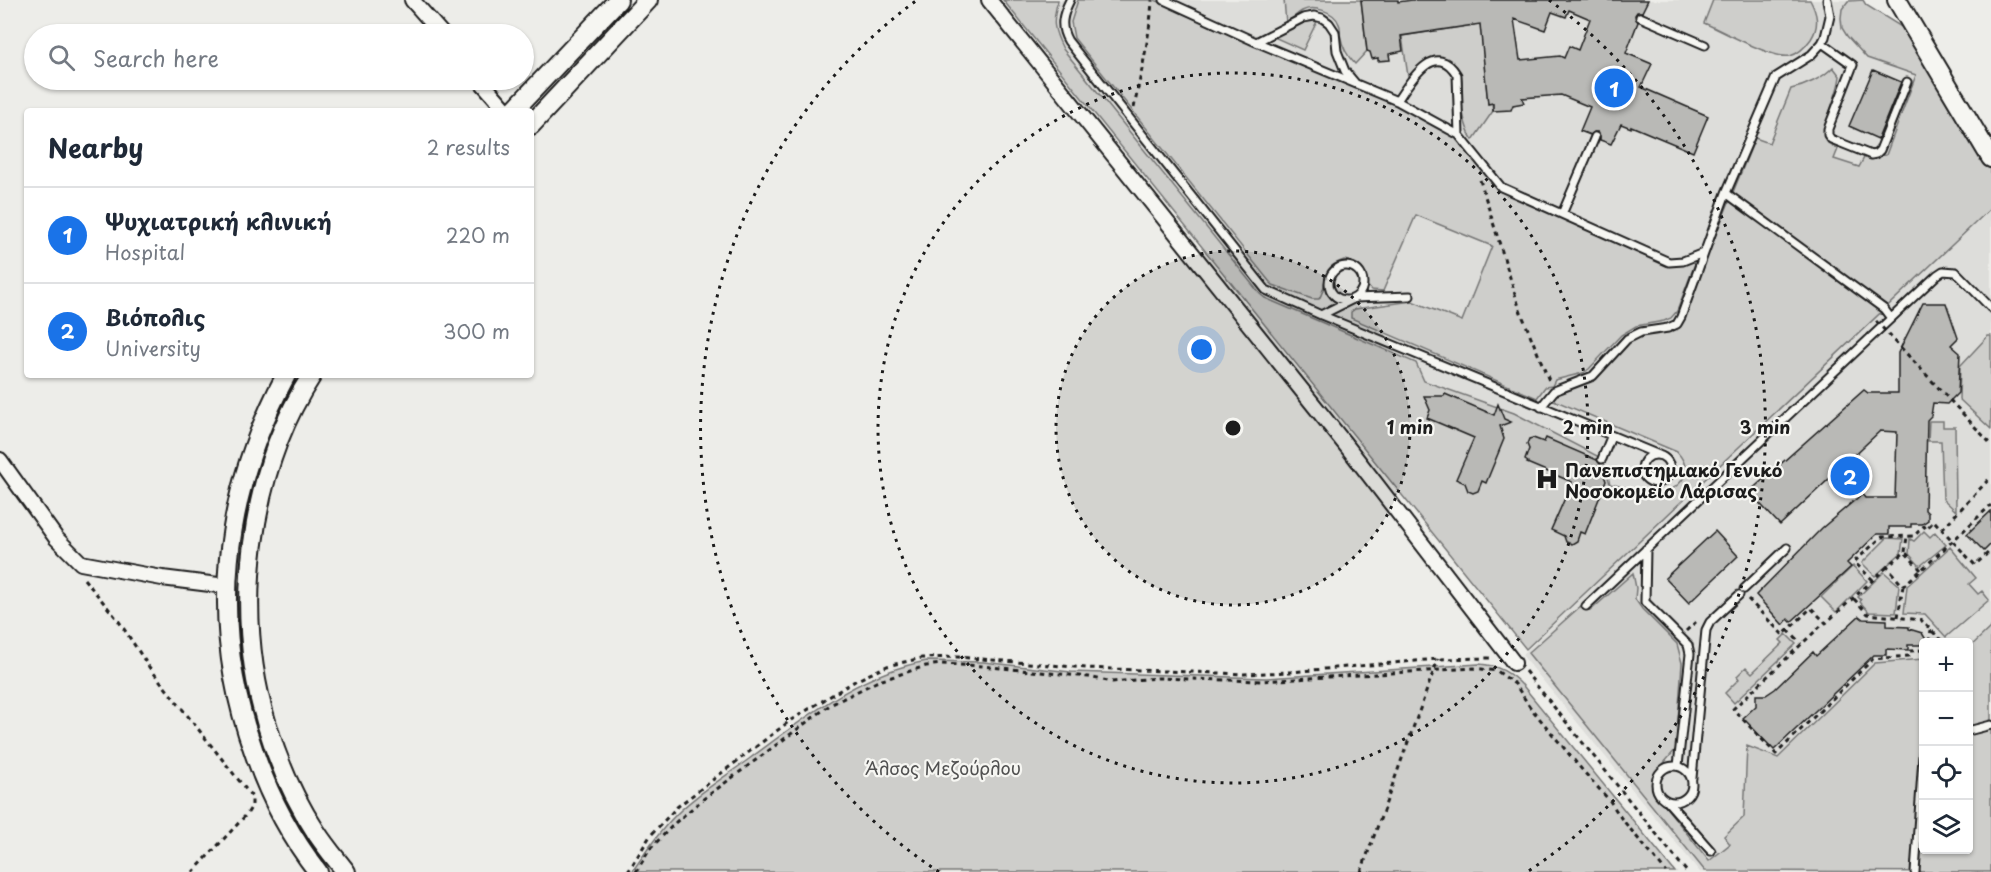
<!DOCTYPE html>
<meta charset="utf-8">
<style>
body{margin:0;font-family:"Playpen Sans",sans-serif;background:#f2f2f3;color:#1f2937}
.controls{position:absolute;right:18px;bottom:18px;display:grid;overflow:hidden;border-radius:6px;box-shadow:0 2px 4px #0004}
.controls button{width:54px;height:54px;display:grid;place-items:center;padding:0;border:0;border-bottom:2px solid #e0e1e3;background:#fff;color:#1f2937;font:30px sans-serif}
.you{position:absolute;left:1202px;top:350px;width:21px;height:21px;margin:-15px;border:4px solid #fff;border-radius:50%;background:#1a73e8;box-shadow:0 0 0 9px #1a73e833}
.badge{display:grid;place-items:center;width:39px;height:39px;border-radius:50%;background:#1a73e8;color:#fff;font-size:20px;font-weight:700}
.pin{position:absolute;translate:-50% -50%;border:3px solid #fff;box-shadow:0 2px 6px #0006}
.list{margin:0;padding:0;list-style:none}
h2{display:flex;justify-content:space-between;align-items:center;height:78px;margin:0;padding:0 24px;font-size:26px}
h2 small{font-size:20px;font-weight:400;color:#747a83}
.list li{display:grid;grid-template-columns:39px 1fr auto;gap:18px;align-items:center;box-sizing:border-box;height:96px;padding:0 24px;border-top:2px solid #e0e1e3}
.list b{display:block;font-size:22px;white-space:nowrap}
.list p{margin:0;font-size:20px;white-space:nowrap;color:#747a83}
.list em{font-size:20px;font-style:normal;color:#747a83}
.icon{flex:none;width:33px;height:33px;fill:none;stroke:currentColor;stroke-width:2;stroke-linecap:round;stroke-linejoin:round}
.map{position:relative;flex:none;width:1991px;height:872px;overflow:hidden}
.search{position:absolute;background:#fff;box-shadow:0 2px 4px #0004;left:24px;top:24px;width:510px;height:66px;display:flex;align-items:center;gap:15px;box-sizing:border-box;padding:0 21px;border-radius:33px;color:#747a83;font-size:22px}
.panel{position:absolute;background:#fff;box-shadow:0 2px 4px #0004;left:24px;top:108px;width:510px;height:270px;border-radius:6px}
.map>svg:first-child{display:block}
.built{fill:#ddddda;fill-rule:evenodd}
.green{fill:#cececb;stroke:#757574;stroke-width:1.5}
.building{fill:#b9b9b6;stroke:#1c1c1c;stroke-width:1.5;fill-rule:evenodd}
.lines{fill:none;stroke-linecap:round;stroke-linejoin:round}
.lane-casing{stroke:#1c1c1c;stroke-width:11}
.street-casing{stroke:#1c1c1c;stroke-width:18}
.secondary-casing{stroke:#1c1c1c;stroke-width:22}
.path{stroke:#1c1c1c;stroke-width:3;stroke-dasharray:4.5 4.5;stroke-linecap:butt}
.lane{stroke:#f6f6f2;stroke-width:7}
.street{stroke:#f6f6f2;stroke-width:14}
.secondary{stroke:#f6f6f2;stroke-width:18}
.path-bridge{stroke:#1c1c1c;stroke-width:3;stroke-dasharray:4.5 4.5;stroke-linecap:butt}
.ring{fill:none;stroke:#1c1c1c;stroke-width:3;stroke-dasharray:3 6}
.labels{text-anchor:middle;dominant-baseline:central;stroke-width:4.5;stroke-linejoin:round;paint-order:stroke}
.poi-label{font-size:18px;font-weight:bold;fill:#1c1c1c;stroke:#f6f6f2;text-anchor:start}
.park-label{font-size:18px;fill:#515151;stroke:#f6f6f2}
.centre{fill:#1c1c1c;stroke:#f6f6f2;stroke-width:3}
.ring-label{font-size:18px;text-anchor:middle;font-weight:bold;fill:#1c1c1c;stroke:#f6f6f2;stroke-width:4.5;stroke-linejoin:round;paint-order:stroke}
</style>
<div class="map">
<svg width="1991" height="872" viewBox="0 0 1991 872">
<rect width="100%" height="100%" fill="#edede9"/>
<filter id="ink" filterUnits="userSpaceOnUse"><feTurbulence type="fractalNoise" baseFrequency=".0167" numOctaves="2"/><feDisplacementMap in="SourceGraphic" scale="12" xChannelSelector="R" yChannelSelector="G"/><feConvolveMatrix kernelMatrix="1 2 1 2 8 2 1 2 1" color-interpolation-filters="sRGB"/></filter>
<g filter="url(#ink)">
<path class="built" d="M1003,0H1863L1866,5L1916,36L1991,208L1963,235L1991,210V872H1700L1522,655L1616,564L1526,649ZM1924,642H1968V850H1924Z"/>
<path class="green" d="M1003,0H1058C1052,22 1053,29 1063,49L1260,294L1265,298L1416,363L1424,381L1514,413L1603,459L1610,484C1625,487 1642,493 1657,494C1664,494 1669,491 1675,487C1689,477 1688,464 1677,452L1551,399L1556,392L1592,375L1628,338L1668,327L1682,318L1755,138L1769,143L1791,89C1805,86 1823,78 1833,67L1840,76C1838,98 1820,122 1828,143L1838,149L1834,159L1859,167L1865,156L1886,155L1916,75L1867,58L1847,36L1842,28L1841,18L1842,9L1848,1L1863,0L1866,5L1916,36L1991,162V208L1526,649Z
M1078,0H1155L1449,125L1495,179L1631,248L1667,264L1697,258L1677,311L1671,318L1664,321L1636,326L1621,335L1589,369L1583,373L1555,380L1552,386L1545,387L1537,398L1351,318V312L1355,309L1412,301L1462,321L1492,246L1416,215L1383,291L1371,290C1359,279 1368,264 1344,260C1317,269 1330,282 1319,299H1312L1273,285L1269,281L1074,38L1071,22Z
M1284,0H1361L1367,51L1355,64C1346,55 1342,46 1340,34C1340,31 1341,27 1339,24C1335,11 1313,5 1302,11C1297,14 1292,19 1286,23Z
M1713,0H1810C1817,13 1820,25 1811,39C1806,46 1798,54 1790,56C1774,60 1721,30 1704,23Z
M1320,15L1303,50L1276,38L1278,34L1306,18Z
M1474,21H1480L1488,103H1492L1493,111L1473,140C1465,130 1460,102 1461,90C1461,87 1463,83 1462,80C1461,63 1442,54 1427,61C1420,65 1414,71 1408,76L1402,36L1474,25Z
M1988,336H1991V429L1959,399L1960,366Z
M1929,421H1943V427H1955L1956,511L1943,499L1941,441H1928Z
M1924,531L1930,537L1935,532L1946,545L1920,566L1909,554L1910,539L1914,541Z
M1887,538L1903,539L1901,553L1875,576L1862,563Z
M1950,547L1976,578L1969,584L1978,594L1982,591L1989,600L1946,637L1925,614L1904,613L1907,586Z
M1853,566L1867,581L1836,612L1821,597Z
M1884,572L1899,585L1896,613L1869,612L1860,602L1861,600L1858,597Z
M1633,573L1636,588L1635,599L1642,609L1677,644L1682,663L1676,749L1652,777L1653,791L1709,861L1730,844L1724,836L1744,817L1747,746L1778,758L1875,663L1923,659L1924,850H1968L1969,648L1991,627V872L1705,871L1528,653L1583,604L1590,611Z
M1786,634L1796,644L1734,703L1725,693L1739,679L1737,676L1746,667L1752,673L1783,643L1780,640Z
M927,661L983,662L1071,672L1266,678L1479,664C1498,665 1511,673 1524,687L1675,872H632C644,854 656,836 670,821C692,797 723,778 749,759C804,719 858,673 927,661Z"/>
<path class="building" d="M1361,0H1398V2L1412,0H1648L1642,12H1637L1635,15L1638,22L1626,53L1652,64L1641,87L1708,116L1693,152L1631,126V128L1621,124L1611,144L1600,140V136L1598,132H1594L1590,135L1580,131L1590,107L1561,95L1522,98L1524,103L1513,105L1511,110L1493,111V103L1488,104L1480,24L1401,36L1403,51L1389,54L1390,60L1378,61V58L1372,59L1370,52L1367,51ZM1569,10L1590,19L1578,50L1569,46L1564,58L1560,56L1520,60L1514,19L1545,30L1552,12L1566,17Z
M1873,70L1901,82L1878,139L1849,126Z
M1923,303H1946L1958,338L1951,345L1960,353L1958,393L1947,404L1933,403L1931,416L1927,420L1925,510L1928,513V520L1922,524H1911V527H1889V534H1877L1847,563L1851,567L1791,622L1788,619L1783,625L1756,595L1822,528L1862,494L1865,498H1895L1897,432L1880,431L1780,525L1749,492L1864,390L1868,393H1898V353Z
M1445,394L1494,415L1498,404L1504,419L1511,422L1500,426L1504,439L1486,483L1482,481L1478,491L1473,493L1468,491L1465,483L1456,479L1474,438L1427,418L1430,410L1424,396H1444Z
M1533,438L1544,442L1546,438L1597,460L1600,464L1606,481L1585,534L1580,532L1577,541L1572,544L1566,542L1564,536L1551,530L1572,482L1527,463L1528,462L1525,460L1529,449L1527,444L1529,439Z
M1991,511V544L1984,551L1967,534Z
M1715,531L1738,556L1689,603L1665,578Z
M1859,616L1863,619L1887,620V626L1909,627V629L1922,633L1925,638V641L1920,645H1908V650L1886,649V655H1874L1774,750L1743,718L1756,706V695H1766L1775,689L1813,652L1816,656Z"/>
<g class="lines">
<g class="lane-casing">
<path id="lane" d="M1070,0C1063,14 1059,26 1068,41L1266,290L1321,315L1659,455
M1164,0L1256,42L1397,101L1459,135L1501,187L1669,262L1683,261L1703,253
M1640,17L1705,45
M1256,42L1303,18L1314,16L1322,18L1329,23L1335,32L1337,51L1345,71L1355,83
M1822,43L1853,65L1828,129V135L1831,139L1871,155L1876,154L1880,150L1907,82
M1397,101C1409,83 1435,38 1457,75L1459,135
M1726,193L1884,309L1890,317
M1562,214L1595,137
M1329 283a17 17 0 1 1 34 0a17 17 0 1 1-34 0Z
M1321,315L1355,298L1410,296
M1541,407L1554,391L1593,376L1627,339L1641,332L1668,328L1677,324L1681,317L1726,193L1776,77L1811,55L1822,43L1825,37L1830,16L1827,0
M1642 469a14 14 0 1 1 28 0a14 14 0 1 1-28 0Z
M1602,459L1611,437
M1646,549L1645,602L1688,645L1690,654L1678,766
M1744,589L1787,548
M1586,606L1937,275L1943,271L1956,272L1991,308
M1968,731L1991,725
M1656 784a18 18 0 1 1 36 0a18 18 0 1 1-36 0Z
M1692,778L1706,630L1710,622L1739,595
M1667,801L1711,851
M1915,872L1924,743"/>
</g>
<g class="street-casing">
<path id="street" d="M412,0L442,34
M989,0L1349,449L1514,663
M480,80L507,111
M0,460L56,538L81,563L162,578L226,586"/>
</g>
<g class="secondary-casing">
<path id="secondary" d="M1897,0L1991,158
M513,111L618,0
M531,125L648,0
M286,375C222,495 208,624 254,752C269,796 289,835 318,872
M312,375C248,473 233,614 267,725C278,762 295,800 316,832C325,846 336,859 346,872"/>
</g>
<path class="path" d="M1134,108C1141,72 1150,37 1152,0
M1480,180L1520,310L1550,383
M1942,529L1991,477
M1905,552L1907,536
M1887,567L1826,623L1825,622L1733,709L1776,754L1873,659L1909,656L1910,651L1924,650
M1921,570L1905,552L1887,567L1903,586C1933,560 1962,532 1991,505
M84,579L118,620L149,667L252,797V806L247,814L193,872
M1873,580L1854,562L1882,537L1914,536L1924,526L1926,529L1934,521L1975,565L1991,550
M1748,599L1783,635L1811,608L1825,622
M1854,599L1868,614L1921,620L1943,642
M1898,617L1903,586
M1788,630L1801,644
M1686,631L1699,619
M1929,642L1931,630
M1525,671L1687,872
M628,872L650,836L677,807L791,720L855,681L887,666L922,658L958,657L1086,668L1244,674L1290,672L1438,659L1492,658
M636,872L650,849L676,822L702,800L830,705L876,682L926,666L942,664L982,666L1089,677L1112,682L1157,678L1262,681L1474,668L1497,671L1515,684L1530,707L1583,771L1610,801L1621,818L1666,872
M1361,872L1438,659"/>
<use href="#lane" class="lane"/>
<use href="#street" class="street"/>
<use href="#secondary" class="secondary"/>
<path class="path-bridge" d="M1876,321L1991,444"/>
</g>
</g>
<circle cx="1233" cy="428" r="177" fill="#1c1c1c" fill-opacity=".12"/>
<g class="ring">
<circle cx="1233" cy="428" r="177"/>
<circle cx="1233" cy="428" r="355"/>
<path d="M939 872A532 532 0 0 1 917 0M1549 0A532 532 0 0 1 1527 872"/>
</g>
<defs>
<g id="hospital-bare" transform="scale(1.8)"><path d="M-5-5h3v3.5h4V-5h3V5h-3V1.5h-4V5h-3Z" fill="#1c1c1c" stroke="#f6f6f2" stroke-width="2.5" paint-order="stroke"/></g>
</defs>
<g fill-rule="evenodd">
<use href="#hospital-bare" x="1547" y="479"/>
</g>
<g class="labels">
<g class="poi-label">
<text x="1565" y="469">Πανεπιστημιακό Γενικό<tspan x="1565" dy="21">Νοσοκομείο Λάρισας</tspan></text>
</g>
<g class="park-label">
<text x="943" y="767">Άλσος Μεζούρλου</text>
</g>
</g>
<circle cx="1233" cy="428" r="9" class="centre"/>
<g class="ring-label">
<text x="1410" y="434">1 min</text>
<text x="1588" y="434">2 min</text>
<text x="1765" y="434">3 min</text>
</g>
</svg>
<div class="controls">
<button>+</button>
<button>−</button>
<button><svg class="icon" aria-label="locate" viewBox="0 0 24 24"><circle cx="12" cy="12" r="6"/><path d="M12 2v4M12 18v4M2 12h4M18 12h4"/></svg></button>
<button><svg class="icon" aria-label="layers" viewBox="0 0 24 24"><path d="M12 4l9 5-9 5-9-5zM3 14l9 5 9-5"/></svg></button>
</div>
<div class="you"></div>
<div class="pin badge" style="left:1614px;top:88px">1</div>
<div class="pin badge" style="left:1850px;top:476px">2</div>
<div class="search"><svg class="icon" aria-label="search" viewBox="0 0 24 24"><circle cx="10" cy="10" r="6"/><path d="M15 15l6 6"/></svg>Search here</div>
<section class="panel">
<h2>Nearby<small>2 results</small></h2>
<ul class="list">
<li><span class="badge">1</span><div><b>Ψυχιατρική κλινική</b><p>Hospital</p></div><em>220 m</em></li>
<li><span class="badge">2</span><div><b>Βιόπολις</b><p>University</p></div><em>300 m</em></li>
</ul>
</section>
</div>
